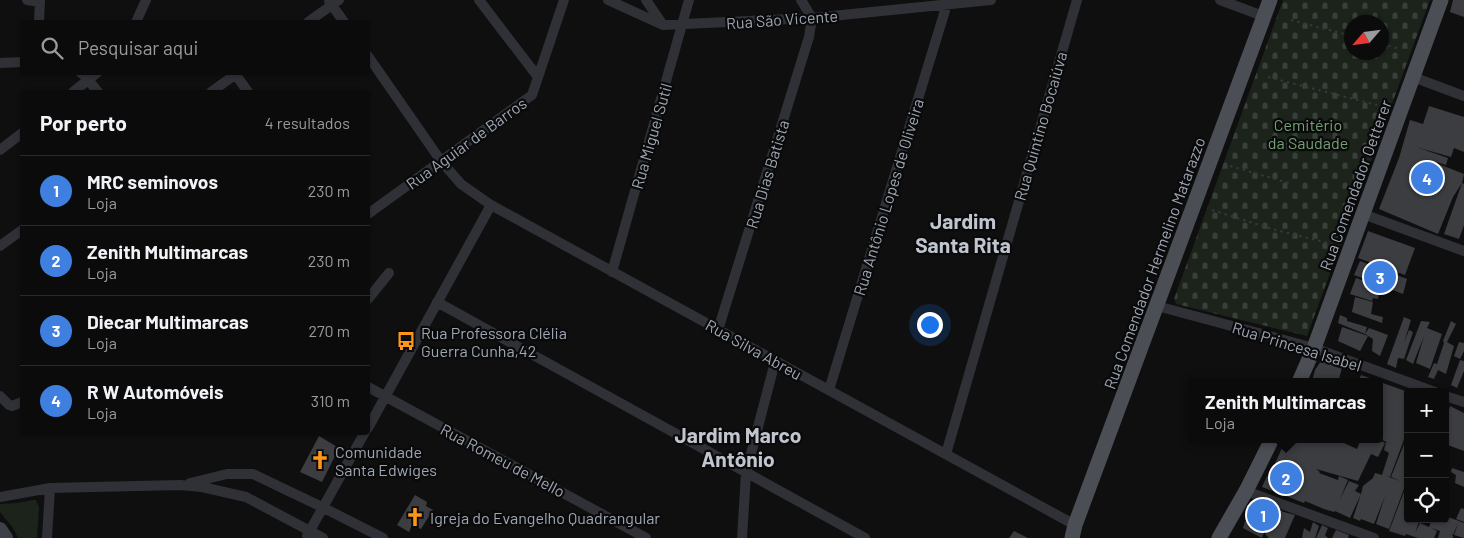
<!DOCTYPE html>
<html lang="pt">
<meta charset="utf-8">
<style>
body{margin:0;font-family:Barlow,sans-serif;background:#141415;color:#f1f3f6}
.controls{position:absolute;right:15px;bottom:15px;display:grid;overflow:hidden;border-radius:5px;box-shadow:0 1px 4px #0004}
.controls button{width:45px;height:45px;display:grid;place-items:center;padding:0;border:0;border-bottom:1px solid #2b2b2d;background:#0b0b0c;color:#f1f3f6;font:25px sans-serif}
.compass{position:absolute;left:1344px;top:15px;width:45px;height:45px;border-radius:50%;background:#0b0b0c;box-shadow:0 1px 4px #0004;rotate:242deg}
.you{position:absolute;left:929px;top:324px;width:18px;height:18px;margin:-12px;border:4px solid #fff;border-radius:50%;background:#1a73e8;box-shadow:0 0 0 8px #1a73e833}
.badge{display:grid;place-items:center;width:32px;height:32px;border-radius:50%;background:#ff9618;color:#fff;font-size:16px;font-weight:700}
.pin{position:absolute;translate:-50% -50%;border:2px solid #fff;box-shadow:0 1px 5px #0006}
.popup{position:absolute;left:1188px;top:378px;width:195px;height:65px;box-sizing:border-box;display:grid;place-content:center;border-radius:5px;background:#0b0b0c;filter:drop-shadow(0 1px 4px #0005);font-size:16px;white-space:nowrap;color:#9a9b9d}
.popup b{font-size:19px;color:#f1f3f6}
.popup::after{content:'';position:absolute;left:50%;top:100%;margin-left:-10px;border:10px solid transparent;border-top-color:#0b0b0c}
.list{margin:0;padding:0;list-style:none}
h2{display:flex;justify-content:space-between;align-items:center;height:65px;margin:0;padding:0 20px;font-size:21px}
h2 small{font-size:16px;font-weight:400;color:#9a9b9d}
.list li{display:grid;grid-template-columns:32px 1fr auto;gap:15px;align-items:center;box-sizing:border-box;height:70px;padding:0 20px;border-top:1px solid #2b2b2d}
.list b{display:block;font-size:19px;white-space:nowrap}
.list p{margin:0;font-size:16px;white-space:nowrap;color:#9a9b9d}
.list em{font-size:16px;font-style:normal;color:#9a9b9d}
.icon{flex:none;width:28px;height:28px;fill:none;stroke:currentColor;stroke-width:2;stroke-linecap:round;stroke-linejoin:round}
.map{position:relative;flex:none;width:1464px;height:538px;overflow:hidden}
.search{position:absolute;background:#0b0b0c;box-shadow:0 1px 4px #0004;left:20px;top:20px;width:350px;height:55px;display:flex;align-items:center;gap:12px;box-sizing:border-box;padding:0 18px;border-radius:5px;color:#9a9b9d;font-size:19px}
.panel{position:absolute;background:#0b0b0c;box-shadow:0 1px 4px #0004;left:20px;top:90px;width:350px;height:345px;border-radius:5px}
.map>svg:first-child{display:block}
.green{fill:#1b231b}
.cemetery{fill:url(#cemetery-stones);fill-rule:evenodd}
.building{fill:#3b3d41}
.lines{fill:none;stroke-linecap:round;stroke-linejoin:round}
.path{stroke:#35383d;stroke-width:2;stroke-dasharray:2.5 4;stroke-linecap:butt}
.minor{stroke:#2f3136;stroke-width:10}
.secondary{stroke:#3d4046;stroke-width:14}
.primary{stroke:#4b4e55;stroke-width:15}
.labels{text-anchor:middle;dominant-baseline:central;stroke-width:4.5;stroke-linejoin:round;paint-order:stroke}
.street-label{font-size:16px;fill:#9ea7b3;stroke:#0a0a0b}
.park-label{font-size:16px;fill:#75a073;stroke:#0a0a0b}
.poi-label{font-size:16px;fill:#9ea7b3;stroke:#0a0a0b;text-anchor:start}
.district-label{font-size:21px;font-weight:bold;fill:#c0c5cf;stroke:#0a0a0b}
</style>
<div class="map">
<svg width="1464" height="538" viewBox="0 0 1464 538">
<defs>
<pattern id="cemetery-stones" width="16" height="16" patternUnits="userSpaceOnUse" patternTransform="scale(1.25)"><rect width="16" height="16" fill="#1b231b"/><path d="M2 7V4a2 2 0 0 1 4 0v3zM10 15v-3a2 2 0 0 1 4 0v3z" fill="#39403a"/></pattern>
</defs>
<rect width="100%" height="100%" fill="#0f0f10"/>
<path class="green" d="M33,500H36L39,507L37,538H18L13,528L0,512V504L17,503Z"/>
<path class="cemetery" d="M1283,0H1430L1307,336L1176,304L1174,299ZM1352,22H1382V52H1352Z"/>
<path class="building" d="M1453,0H1464V17L1450,12Z
M1429,106L1464,117V152L1454,148L1451,157L1416,147L1448,158L1446,165L1426,159L1464,174L1462,183L1453,197L1438,234L1379,209L1399,158L1410,120L1423,124Z
M1462,183L1464,184V225L1459,239L1444,234Z
M1368,231L1415,248L1405,275L1358,258Z
M1360,261L1407,279L1403,294L1354,275Z
M1356,278L1385,288L1384,291L1380,290L1378,299L1373,298L1372,301L1350,294Z
M1355,297L1373,302L1371,314L1383,317L1382,323L1352,312Z
M1340,315L1347,318V321L1367,327L1365,334L1338,323Z
M1404,317L1411,320L1404,343L1409,330L1413,332L1404,359L1398,358L1396,368L1387,364Z
M1421,321L1430,322L1427,328L1442,334L1430,369L1416,363L1424,336L1413,364L1406,360Z
M1451,321L1456,324L1447,342L1454,346L1446,374L1438,370L1434,379L1428,377L1434,363L1437,364L1444,343L1443,341Z
M1342,327L1368,336L1360,351L1338,341Z
M1369,328L1388,335L1380,356L1372,351L1373,339L1365,334Z
M1459,342L1464,343V351L1460,359L1454,356Z
M1460,360L1464,361V371L1457,388L1451,385Z
M1321,361L1342,368L1339,379L1343,380L1342,382H1317L1312,381L1315,370Z
M1361,375L1379,381V382H1358Z
M1380,382L1408,392V429L1390,477L1386,476L1400,481L1391,477L1408,434V478L1389,529L1376,524L1385,496L1374,524L1361,519L1360,521L1353,518L1361,494L1350,518L1335,511L1334,512L1324,509L1305,501L1304,503L1262,487L1267,476L1269,477L1286,439H1335L1357,449L1361,439H1377L1385,443L1378,457L1371,454L1358,481L1316,469L1320,472L1319,473L1338,480L1339,476L1348,480L1339,501L1349,481L1359,485L1355,491L1361,494L1363,486L1373,478L1375,473L1382,475L1389,453L1384,450L1386,442L1393,445L1380,439Z
M1450,406L1464,413V451L1445,444V422Z
M319,436L339,448L322,482L300,472Z
M1452,468L1464,472V487L1455,483L1456,475L1451,472Z
M1408,481V519H1420L1415,533L1420,523L1429,527L1432,519H1445V516L1459,521L1453,535L1451,534L1453,536V538H1438L1440,531L1431,528L1437,531L1434,538H1418L1406,534L1405,536L1389,531Z
M415,495L427,502L426,506L433,510L421,529L412,525L409,532L397,525Z
M1257,500L1284,512L1295,515L1285,538H1269L1265,534L1267,530L1250,522Z
M1461,508L1464,509V522L1456,519Z
M1245,521L1265,530L1262,538L1243,528Z
M1459,521L1464,523V538L1454,535Z
M1313,522L1319,526L1315,538H1302L1304,528L1310,532Z
M1322,525L1328,528L1325,535L1328,538H1316Z
M1336,530L1349,535L1348,538H1332Z
M1014,531L1028,538H1009Z"/>
<g class="lines">
<path class="path" d="M1291,20L1352,36
M1382,44L1400,49
M1268,77L1377,105
M1230,166L1289,183
M1212,210L1272,229L1332,244"/>
<path class="minor" d="M27,0L40,2
M479,0L538,77
M608,0L663,25L812,18L991,0
M646,0L663,25
M801,0L812,18
M1220,0L1263,16
M329,1L344,22
M39,22L40,0
M136,22L146,0
M308,22L339,0
M368,56L441,161L461,184L491,205L1075,525
M0,63L22,62
M80,72L85,76L98,92
M236,75L248,92
M1413,77L1464,96
M73,92L98,72
M211,92L239,72
M0,150L22,133
M368,214L532,95L564,0
M1363,214L1464,251
M0,246L22,230
M612,272L689,0
M368,299L389,273
M437,302L865,538
M1157,306L1314,348L1435,392
M718,330L809,37L812,18
M368,387L646,538
M829,390L947,4
M0,396L9,405L12,406L22,402
M1445,396L1464,402
M368,428L491,205
M946,454L1077,0
M190,483L227,474H253L324,508L383,538
M1246,491L1374,538
M0,497L50,488L180,485L202,487L246,497L323,538
M307,536L365,432
M47,538L50,488
M742,538L746,473L775,362"/>
<path class="secondary" d="M0,529L6,538"/>
<path class="primary" d="M1299,382L1314,348L1441,0
M1072,538L1075,525L1270,0
M1219,538L1246,491L1272,439"/>
</g>
<defs>
<g id="bus-bare" transform="scale(1.5)"><path d="M-5-6H5V4H4V6H2V4H-2V6H-4V4H-5ZM-3.5-4V0h7V-4ZM-3.5 1.2v1.5H-2V1.2ZM2 1.2v1.5H3.5V1.2Z" fill="#ff9618" stroke="#0a0a0b" stroke-width="2.5" paint-order="stroke"/></g>
<g id="church-bare" transform="scale(1.5)"><path d="M-1.2-6h2.4v3.5h3.3v2.4h-3.3V6h-2.4V-.1h-3.3v-2.4h3.3Z" fill="#ff9618" stroke="#0a0a0b" stroke-width="2.5" paint-order="stroke"/></g>
</defs>
<g fill-rule="evenodd">
<use href="#bus-bare" x="406" y="341"/>
<use href="#church-bare" x="320" y="460"/>
<use href="#church-bare" x="415" y="517"/>
</g>
<g class="labels">
<g class="street-label">
<text transform="translate(782 19) rotate(-4)">Rua São Vicente</text>
<text transform="translate(1040 126) rotate(-74)">Rua Quintino Bocaiúva</text>
<text transform="translate(651 136) rotate(-74)">Rua Miguel Sutil</text>
<text transform="translate(466 143) rotate(-36)">Rua Aguiar de Barros</text>
<text transform="translate(767 174) rotate(-73)">Rua Dias Batista</text>
<text transform="translate(1355 185) rotate(-70)">Rua Comendador Oetterer</text>
<text transform="translate(888 197) rotate(-73)">Rua Antônio Lopes de Oliveira</text>
<text transform="translate(1154 263) rotate(-70)">Rua Comendador Hermelino Matarazzo</text>
<text transform="translate(1297 346) rotate(17)">Rua Princesa Isabel</text>
<text transform="translate(754 349) rotate(29)">Rua Silva Abreu</text>
<text transform="translate(503 460) rotate(28)">Rua Romeu de Mello</text>
</g>
<g class="park-label">
<text x="1308" y="124">Cemitério<tspan x="1308" dy="18">da Saudade</tspan></text>
</g>
<g class="poi-label">
<text x="421" y="332">Rua Professora Clélia<tspan x="421" dy="18">Guerra Cunha,42</tspan></text>
<text x="335" y="451">Comunidade<tspan x="335" dy="18">Santa Edwiges</tspan></text>
<text x="430" y="517">Igreja do Evangelho Quadrangular</text>
</g>
<g class="district-label">
<text x="963" y="220">Jardim<tspan x="963" dy="24">Santa Rita</tspan></text>
<text x="738" y="434">Jardim Marco<tspan x="738" dy="24">Antônio</tspan></text>
</g>
</g>
</svg>
<div class="controls">
<button>+</button>
<button>−</button>
<button><svg class="icon" aria-label="locate" viewBox="0 0 24 24"><circle cx="12" cy="12" r="6"/><path d="M12 2v4M12 18v4M2 12h4M18 12h4"/></svg></button>
</div>
<svg class="compass" viewBox="-18 -18 36 36"><path d="M0-13l5 13h-10z" fill="#e53935"/><path d="M0 13l5-13h-10z" fill="#9a9b9d"/></svg>
<div class="you"></div>
<div class="pin badge" style="left:1263px;top:515px;background:#3f7fe0">1</div>
<div class="pin badge" style="left:1286px;top:478px;background:#3f7fe0">2</div>
<div class="popup"><b>Zenith Multimarcas</b>Loja</div>
<div class="pin badge" style="left:1380px;top:277px;background:#3f7fe0">3</div>
<div class="pin badge" style="left:1427px;top:178px;background:#3f7fe0">4</div>
<div class="search"><svg class="icon" aria-label="search" viewBox="0 0 24 24"><circle cx="10" cy="10" r="6"/><path d="M15 15l6 6"/></svg>Pesquisar aqui</div>
<section class="panel">
<h2>Por perto<small>4 resultados</small></h2>
<ul class="list">
<li><span class="badge" style="background:#3f7fe0">1</span><div><b>MRC seminovos</b><p>Loja</p></div><em>230 m</em></li>
<li><span class="badge" style="background:#3f7fe0">2</span><div><b>Zenith Multimarcas</b><p>Loja</p></div><em>230 m</em></li>
<li><span class="badge" style="background:#3f7fe0">3</span><div><b>Diecar Multimarcas</b><p>Loja</p></div><em>270 m</em></li>
<li><span class="badge" style="background:#3f7fe0">4</span><div><b>R W Automóveis</b><p>Loja</p></div><em>310 m</em></li>
</ul>
</section>
</div>
